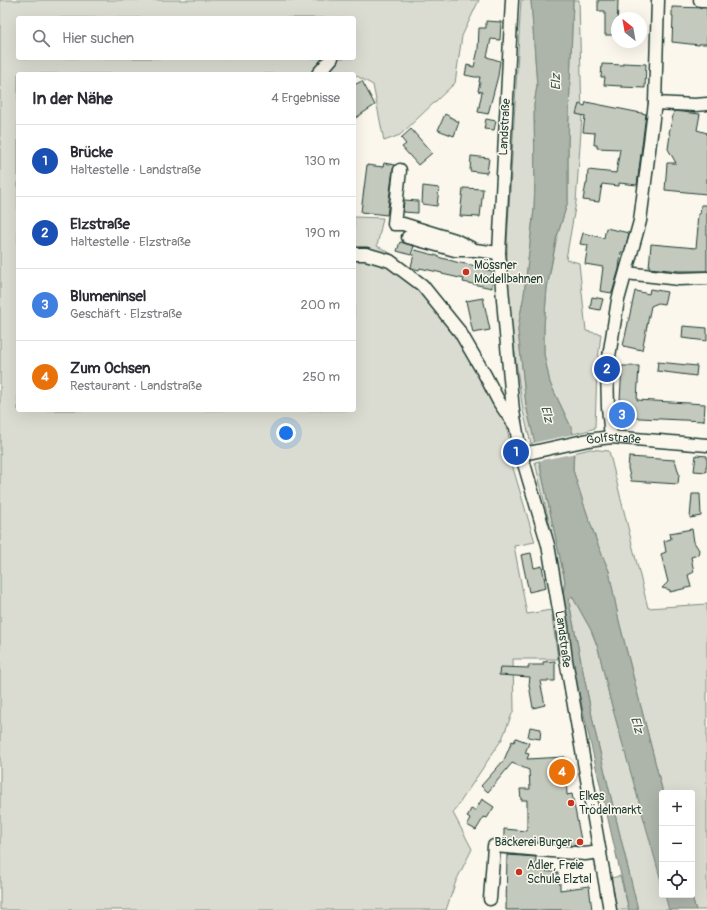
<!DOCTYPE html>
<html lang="de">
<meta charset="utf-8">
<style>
body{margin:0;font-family:Pangolin,sans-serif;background:#f7f7f7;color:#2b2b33}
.controls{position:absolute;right:12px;bottom:12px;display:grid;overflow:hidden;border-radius:4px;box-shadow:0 4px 16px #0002}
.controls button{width:36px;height:36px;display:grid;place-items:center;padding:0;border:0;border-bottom:1px solid #e1e1e2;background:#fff;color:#2b2b33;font:20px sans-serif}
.compass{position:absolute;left:611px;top:12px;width:36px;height:36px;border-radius:50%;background:#fff;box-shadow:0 4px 16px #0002;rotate:329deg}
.you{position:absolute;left:286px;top:433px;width:14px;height:14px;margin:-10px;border:3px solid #fff;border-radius:50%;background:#1a73e8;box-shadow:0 0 0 6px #1a73e833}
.badge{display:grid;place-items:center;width:26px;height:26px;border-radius:50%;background:#c8321e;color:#fff;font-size:13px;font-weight:700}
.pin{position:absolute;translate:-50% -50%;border:2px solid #fff;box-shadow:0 1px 4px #0006}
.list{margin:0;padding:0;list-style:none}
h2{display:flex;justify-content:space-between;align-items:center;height:52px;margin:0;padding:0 16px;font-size:17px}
h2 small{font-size:13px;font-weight:400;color:#7c7c81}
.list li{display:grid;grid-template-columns:26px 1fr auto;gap:12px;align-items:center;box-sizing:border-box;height:72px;padding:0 16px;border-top:1px solid #e1e1e2}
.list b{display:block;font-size:15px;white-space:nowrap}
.list p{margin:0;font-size:13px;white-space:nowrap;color:#7c7c81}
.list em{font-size:13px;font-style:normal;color:#7c7c81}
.icon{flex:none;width:22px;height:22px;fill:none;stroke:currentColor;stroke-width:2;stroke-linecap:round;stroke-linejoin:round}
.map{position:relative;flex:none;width:707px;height:910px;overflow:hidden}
.search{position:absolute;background:#fff;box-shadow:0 4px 16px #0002;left:16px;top:16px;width:340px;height:44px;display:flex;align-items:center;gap:10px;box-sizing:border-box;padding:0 14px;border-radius:4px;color:#7c7c81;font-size:15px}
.panel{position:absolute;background:#fff;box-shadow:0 4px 16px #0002;left:16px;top:72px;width:340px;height:340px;border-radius:4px}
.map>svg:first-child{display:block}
.green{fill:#dbdcd1;stroke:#7d8c82;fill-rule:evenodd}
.water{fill:#adb4aa;stroke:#74847b}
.pier{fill:#fbf7ec}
.building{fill:#c4c9be;stroke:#1f3d34}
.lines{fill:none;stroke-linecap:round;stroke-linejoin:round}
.minor-casing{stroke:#1f3d34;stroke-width:15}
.minor{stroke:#fbf7ec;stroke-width:12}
.poi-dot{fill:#c8321e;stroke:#fbf7ec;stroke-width:1.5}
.labels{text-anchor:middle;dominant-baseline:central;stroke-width:3;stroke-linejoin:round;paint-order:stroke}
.street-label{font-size:12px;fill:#1f3d34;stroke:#fbf7ec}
.poi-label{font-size:12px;fill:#1f3d34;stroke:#fbf7ec;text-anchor:start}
.water-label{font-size:13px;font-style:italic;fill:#425b52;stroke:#fbf7ec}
</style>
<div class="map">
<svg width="707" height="910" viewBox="0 0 707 910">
<rect width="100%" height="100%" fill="#fbf7ec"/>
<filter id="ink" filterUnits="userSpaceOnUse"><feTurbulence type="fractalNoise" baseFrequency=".025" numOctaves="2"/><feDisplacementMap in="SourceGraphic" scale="8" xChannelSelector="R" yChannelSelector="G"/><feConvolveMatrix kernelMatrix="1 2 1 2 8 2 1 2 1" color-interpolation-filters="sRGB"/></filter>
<g filter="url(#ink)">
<path class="green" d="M0,0H479L462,36L455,83L400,135L384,141L373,85L348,71L343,74H18V410H354V217L383,218L377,246C391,253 398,257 408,269L471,345L494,377L506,418L513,468L535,542L514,546L527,614L551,610L558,659H513L514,709L502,739L453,813L472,849L456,881L446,910H0ZM18,18H354V58H18Z
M521,0H531L537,86L534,105L535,182L534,209L524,295L520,316L518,330L526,405L535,442L531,444L523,411L510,319L507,290V243Z
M573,0H579L582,117L576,202L566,259L579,263L586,331L601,334L597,368L595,428L586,431L573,434L571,427L550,383L544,354V326L547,288L557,237L568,201V143Z
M590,449L609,451L648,608L707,604V910H696L691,895L692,793H663L619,621L609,571L598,545L583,502L573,470L574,453Z
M539,461L565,581L563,595C557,550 545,506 535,462Z
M572,596L591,630L598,648L610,699L662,879V895H667L671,910H638L595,731L569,602V598Z
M620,876L629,910H617L611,878Z"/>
<path class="water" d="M531,0H573L568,143V201L556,240L547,288L544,326V354L550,383L571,427L574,437L573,470L583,502L598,545L609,571L619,621L663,793H662V884L610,699L598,648L591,630L572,596L570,598L569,602L595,731L638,910H629L572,663L563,595L565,581L539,461L526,405L518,330L520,316L524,295L534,209L535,182L534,105L537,86Z
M665,895H691L696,910H669Z"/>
<path class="pier" d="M575,434L576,453L537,461L533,443Z"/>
<path class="building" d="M598,0H618L617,35H605V11H598Z
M672,7L707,8V44H699V45L672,42L673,16H672Z
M486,21L501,22L500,40L491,39L487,57L500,61L498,76L488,114L478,112L482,92L478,91L480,82H479L480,77H475L465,75L467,65L474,67L478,50L479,28H486Z
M623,63L646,64L645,88L621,87L622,86L604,85L605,77H601L602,64L623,65Z
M362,81L375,105L354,119V85Z
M586,102L646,114L637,185L619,183V186L602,184L599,202L583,200L586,184H587L588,170L616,173L620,149L597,148V145H594L595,133L583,132L585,116L576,114L579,104L585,106Z
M674,111L700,114L697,130L707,133V194L665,190L667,163H676L668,149L670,135L669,133Z
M445,114L459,122L454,136L438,130Z
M486,119L496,121L494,130L484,129Z
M411,129L432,153L418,165L402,147L406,144L401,138Z
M471,156L489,158L487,173L470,171Z
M384,163L395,165L393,169L387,215L361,212L367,165L383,167Z
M423,186L439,188L437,206L422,204Z
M463,188L483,189L480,217L460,216Z
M404,200L418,201V213L403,212Z
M701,205H707V271H679L649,268L651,244L696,248L698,227H697L698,214H700Z
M606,228L629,233L624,252H621L619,269L612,293L600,291L603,267L585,264L588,245L580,244L583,233L604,238Z
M400,242L414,246L411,255L397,251Z
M415,250L438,256V257L456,262L476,266L475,268L492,271V288L463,282L464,279L442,274V273L420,268L419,270L412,268L411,267Z
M650,289L667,292L664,304L658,303L651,306L642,350L623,346L635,291L649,294Z
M592,297L603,299L600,310L590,308Z
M483,298L490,330L473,333L466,301Z
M683,326L707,328V341L682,338Z
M658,362L697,366L696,376L657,371Z
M622,366H639L637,400L705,404L704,421L619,417Z
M696,455L707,456V466H706V472L694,471Z
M629,457L675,460L679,474L678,484L631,481L628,468Z
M692,494H700L701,516L690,518Z
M692,529L694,542L699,550L698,555L691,557L694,572L688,575L691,587L670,592V590L662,588L668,582L661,554L666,552L664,541L671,539L670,533Z
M531,553L534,568L542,566L546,588L529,592L521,555Z
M555,661V681H540L545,705L533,708L529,685L530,677L499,675L500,667L529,668V665H543V662Z
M530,727L541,729L540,739L528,737Z
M516,738L529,743L525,753L529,754L527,759L565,757L567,795L572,794L582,845L579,846L504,839V829L527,831V800H521L520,789H530L529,770L512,763L488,792L481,786L504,760L512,741L514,742Z
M482,799L494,807L487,818L484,817L476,830L467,825L470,819L467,817L471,809L475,811Z
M507,855L536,857L535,871L558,872V883H560V890L589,886L592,910H506Z"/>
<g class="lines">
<g class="minor-casing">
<g id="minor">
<path id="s1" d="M512,0L499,253L508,357L513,411L520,450L548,545L562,627L566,660L610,910"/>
<path d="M700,0H707"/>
<path d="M318,74L332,58"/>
<path d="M655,103L695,105L707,104"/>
<path d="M400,170L394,224H403L455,240L475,250L499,253"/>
<path d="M408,237L455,250H472"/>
<path d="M354,254H366L390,261L422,285L460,332L485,375L499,402L514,424"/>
<path d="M626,273L679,279L707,278"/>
<path d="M611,437L608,407L607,369L618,300L640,221L655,103L658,0"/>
<path id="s2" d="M521,453L533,452L588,440L611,437L707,445"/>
<path d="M490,899L494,846L585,854L600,852"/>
</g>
</g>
<use href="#minor" class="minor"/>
</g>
</g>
<g class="poi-dot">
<circle cx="466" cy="272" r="4"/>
<circle cx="571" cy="803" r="4"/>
<circle cx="580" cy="842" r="4"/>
<circle cx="519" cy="872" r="4"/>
</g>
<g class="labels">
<g class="street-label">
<text transform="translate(505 127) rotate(-87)">Landstraße</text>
<text stroke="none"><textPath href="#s2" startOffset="94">Golfstraße</textPath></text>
<text stroke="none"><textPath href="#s1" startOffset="646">Landstraße</textPath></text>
</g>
<g class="poi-label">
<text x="474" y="265">Mössner<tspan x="474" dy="14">Modellbahnen</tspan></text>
<text x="579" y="796">Elkes<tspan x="579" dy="14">Trödelmarkt</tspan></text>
<text x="572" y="842" text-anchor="end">Bäckerei Burger</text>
<text x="527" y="865">Adler, Freie<tspan x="527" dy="14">Schule Elztal</tspan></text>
</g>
<g class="water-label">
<text transform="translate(556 82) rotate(-91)">Elz</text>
<text transform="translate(547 414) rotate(76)">Elz</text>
<text transform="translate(637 725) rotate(74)">Elz</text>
</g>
</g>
</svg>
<div class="controls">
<button>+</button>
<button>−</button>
<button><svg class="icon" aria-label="locate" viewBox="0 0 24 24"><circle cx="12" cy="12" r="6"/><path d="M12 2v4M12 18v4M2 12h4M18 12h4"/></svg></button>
</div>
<svg class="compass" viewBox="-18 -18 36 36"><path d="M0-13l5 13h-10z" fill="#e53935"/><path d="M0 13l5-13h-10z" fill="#7c7c81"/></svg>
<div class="you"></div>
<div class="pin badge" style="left:516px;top:452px;background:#1a4fb4">1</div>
<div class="pin badge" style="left:607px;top:369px;background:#1a4fb4">2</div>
<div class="pin badge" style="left:622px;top:415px;background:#3f7fe0">3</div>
<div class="pin badge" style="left:562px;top:772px;background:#e8710a">4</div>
<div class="search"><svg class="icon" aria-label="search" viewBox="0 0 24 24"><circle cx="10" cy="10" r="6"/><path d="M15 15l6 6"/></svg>Hier suchen</div>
<section class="panel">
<h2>In der Nähe<small>4 Ergebnisse</small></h2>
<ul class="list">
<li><span class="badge" style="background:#1a4fb4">1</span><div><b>Brücke</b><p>Haltestelle · Landstraße</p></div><em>130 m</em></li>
<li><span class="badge" style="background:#1a4fb4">2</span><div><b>Elzstraße</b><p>Haltestelle · Elzstraße</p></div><em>190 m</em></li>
<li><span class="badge" style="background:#3f7fe0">3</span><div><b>Blumeninsel</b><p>Geschäft · Elzstraße</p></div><em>200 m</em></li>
<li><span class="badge" style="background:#e8710a">4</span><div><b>Zum Ochsen</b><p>Restaurant · Landstraße</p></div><em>250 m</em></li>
</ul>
</section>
</div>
